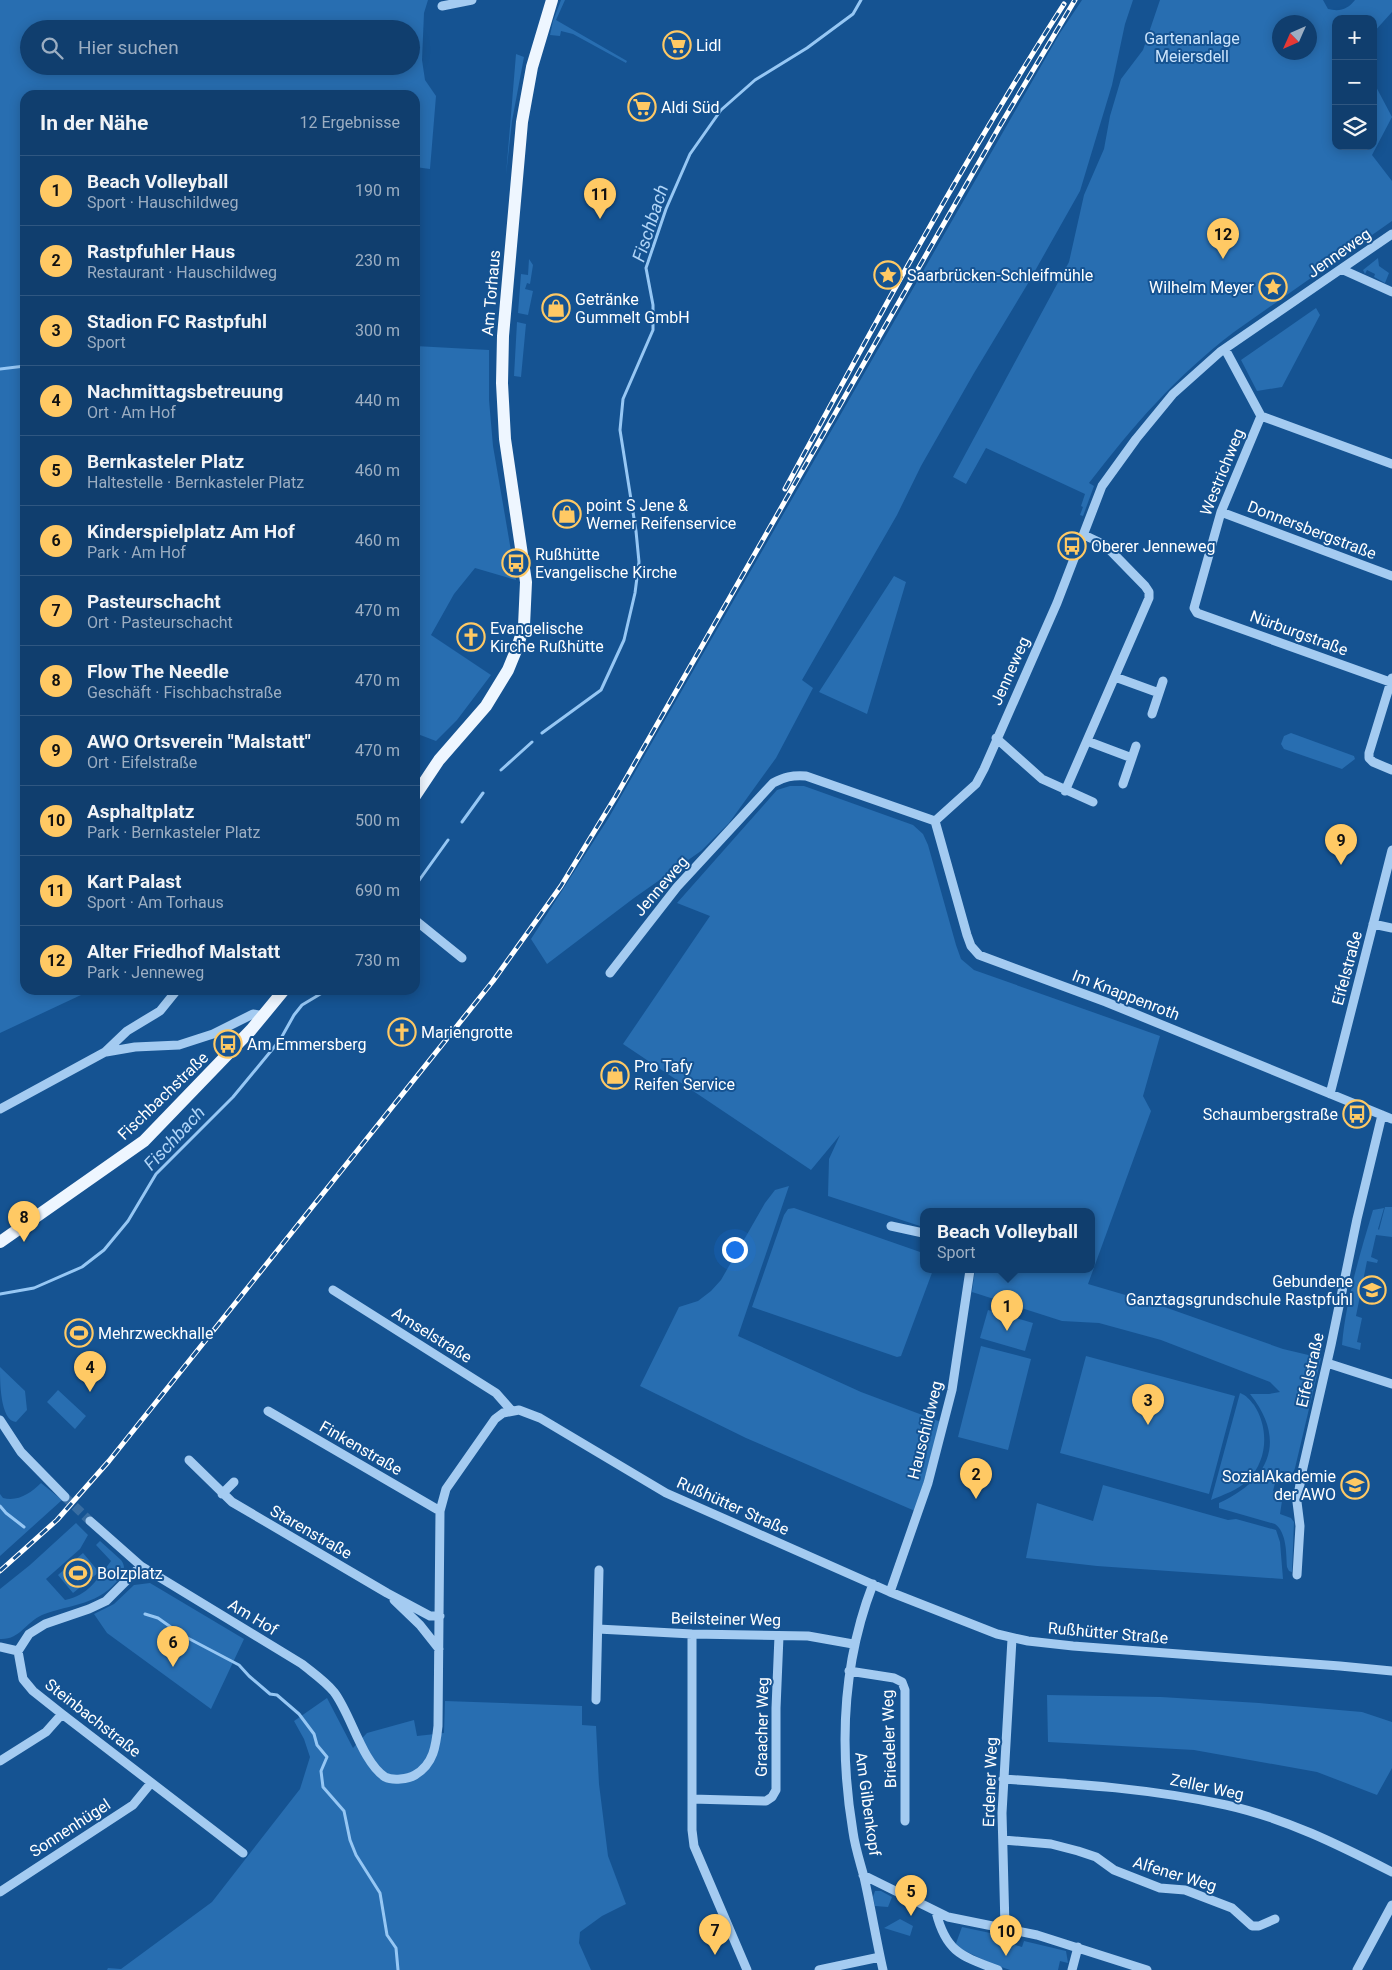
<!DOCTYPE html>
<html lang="de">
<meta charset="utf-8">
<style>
body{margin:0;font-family:Roboto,sans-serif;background:#194573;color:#f1f3f6}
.controls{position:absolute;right:15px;top:15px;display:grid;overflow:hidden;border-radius:10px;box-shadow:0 2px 12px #0003}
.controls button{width:45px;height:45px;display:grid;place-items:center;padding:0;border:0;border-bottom:1px solid #305781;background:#103e6e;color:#f1f3f6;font:25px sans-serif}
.compass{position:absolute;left:1272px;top:15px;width:45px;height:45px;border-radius:50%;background:#103e6e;box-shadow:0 2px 12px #0003;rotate:225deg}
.you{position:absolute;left:734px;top:1249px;width:18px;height:18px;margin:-12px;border:4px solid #fff;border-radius:50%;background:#1a73e8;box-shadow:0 0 0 8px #1a73e833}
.badge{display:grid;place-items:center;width:32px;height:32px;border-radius:50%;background:#ffc964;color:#111;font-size:16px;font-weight:700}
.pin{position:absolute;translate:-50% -41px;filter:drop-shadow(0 1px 2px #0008)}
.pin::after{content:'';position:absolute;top:26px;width:18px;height:15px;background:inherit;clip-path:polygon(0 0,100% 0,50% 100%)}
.popup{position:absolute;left:920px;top:1208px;width:175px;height:65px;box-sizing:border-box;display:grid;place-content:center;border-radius:10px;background:#103e6e;filter:drop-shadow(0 1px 4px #0005);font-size:16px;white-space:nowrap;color:#9caec2}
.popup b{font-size:19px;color:#f1f3f6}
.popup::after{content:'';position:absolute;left:50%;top:100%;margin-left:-10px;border:10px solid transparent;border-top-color:#103e6e}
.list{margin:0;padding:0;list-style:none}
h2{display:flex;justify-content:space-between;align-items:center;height:65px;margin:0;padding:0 20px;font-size:21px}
h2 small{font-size:16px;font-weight:400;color:#9caec2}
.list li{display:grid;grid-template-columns:32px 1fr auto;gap:15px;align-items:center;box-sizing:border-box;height:70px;padding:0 20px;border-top:1px solid #305781}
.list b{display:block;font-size:19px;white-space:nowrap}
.list p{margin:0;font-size:16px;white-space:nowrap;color:#9caec2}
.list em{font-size:16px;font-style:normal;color:#9caec2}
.icon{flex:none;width:28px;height:28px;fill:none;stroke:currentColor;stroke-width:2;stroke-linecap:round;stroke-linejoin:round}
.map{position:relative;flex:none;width:1392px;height:1970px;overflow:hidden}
.search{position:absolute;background:#103e6e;box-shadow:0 2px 12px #0003;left:20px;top:20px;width:400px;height:55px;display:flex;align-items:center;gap:12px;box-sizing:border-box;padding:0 18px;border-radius:28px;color:#9caec2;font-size:19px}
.panel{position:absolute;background:#103e6e;box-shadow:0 2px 12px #0003;left:20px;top:90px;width:400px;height:905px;border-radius:15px}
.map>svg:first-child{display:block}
.green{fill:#286eb1;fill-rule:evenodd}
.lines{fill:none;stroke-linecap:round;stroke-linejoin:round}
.stream{stroke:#96c7f4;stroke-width:3}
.minor-tunnel{stroke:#386da2;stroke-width:9;stroke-dasharray:9 4.5;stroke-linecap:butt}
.minor{stroke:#a4cbf1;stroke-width:9}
.major{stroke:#eef6ff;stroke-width:12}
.rail-casing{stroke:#fff;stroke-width:5}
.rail{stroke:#155392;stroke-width:3;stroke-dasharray:9;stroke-linecap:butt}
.labels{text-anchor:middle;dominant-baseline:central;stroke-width:4;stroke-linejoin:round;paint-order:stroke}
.park-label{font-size:16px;fill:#cbe4fc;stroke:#155392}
.poi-label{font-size:16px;fill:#fff;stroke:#155392;text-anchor:start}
.street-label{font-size:16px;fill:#fff;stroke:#155392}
.water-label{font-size:18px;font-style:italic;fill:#b0d5f8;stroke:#155392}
</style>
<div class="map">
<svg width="1392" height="1970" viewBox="0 0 1392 1970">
<rect width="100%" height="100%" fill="#155392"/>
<path class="green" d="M0,0H428L424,13L422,60L425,80L436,96L430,169L415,167V95H25V990H84L81,995L0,1033ZM29,29H411V66H29Z
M561,0H565L556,20L627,61L626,63L573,34L561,31L560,36L550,35L553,21Z
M1082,0H1133L1125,24L1112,85L1080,191L1027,285L974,373L921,466L897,515L802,680L813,688L776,758L729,823L701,851L634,898L547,964L531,939L608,819L1060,33Z
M1160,0H1323L1328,9C1340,12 1348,9 1355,0H1392V12L1373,33V19H1336V146H1373V81L1392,117L1372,155L1392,181V221L1234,332C1176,376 1133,426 1089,483L1094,486L1083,516L1080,515L1083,507L1081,506L1085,494L986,448L966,484L953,477L1069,262L1084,195L1104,149L1110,116L1121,79L1143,50ZM1310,22V52H1280V22Z
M516,54L524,57L512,121L506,175Z
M1378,258L1379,266L1389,273L1385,283L1374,277L1375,274L1367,270L1365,274L1363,270Z
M529,259L533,265L530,284L527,283L525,289L533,291L528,315L518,313L521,274L528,275Z
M1316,308L1320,315L1282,387L1257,391L1241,360Z
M517,322L526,324L521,377L514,376Z
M415,346L489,350V400L493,446L516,580L475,568L454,594L431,635L491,675L457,720L436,741L415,733Z
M894,576L906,582L867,714L819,692Z
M1291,733L1354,756L1355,759L1342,769L1284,749L1281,744L1284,736Z
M790,786H804L913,825L923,834L928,845L956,945L961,959L974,970L1160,1036L1143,1096L1151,1111L1088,1284L1156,1304L1283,1349L1321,1358L1295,1468L1292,1476L1277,1475L1273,1491L1279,1493L1278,1496L1282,1501L1280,1514L1291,1518L1294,1522L1292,1572L1289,1571L1287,1567C1286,1553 1287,1533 1275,1524L1219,1508V1503C1270,1480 1287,1440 1250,1394H1269L1280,1392L1270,1382L1161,1340L1099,1323L1062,1321L972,1292L975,1270H1091V1212H923V1227L828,1196L829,1159L840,1135L811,1170L623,1044L710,916L677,903L777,790Z
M789,1186L738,1336L861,1392L941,1422L915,1511L746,1438L640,1386L679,1307L698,1301L711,1291L721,1280L765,1203L775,1190Z
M1385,1207H1392V1237L1376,1235L1371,1257L1378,1260L1377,1263L1367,1261L1356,1316L1362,1318L1357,1342L1361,1343L1360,1350L1342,1345C1346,1299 1360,1254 1373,1210L1384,1208L1378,1229L1379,1230Z
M794,1208L923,1253V1270H933L901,1356L897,1357L752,1307L784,1215L788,1209Z
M988,1310L1033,1323L1025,1351L980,1338Z
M981,1346L1031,1359L1008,1450L958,1437Z
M1086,1356L1235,1396L1209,1494L1060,1453Z
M0,1367L25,1391L27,1410L16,1422C0,1421 0,1381 0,1367Z
M58,1390L86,1416L75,1429L47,1402Z
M1240,1393C1246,1395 1250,1400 1254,1405C1269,1428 1268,1460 1248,1480C1238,1490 1223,1495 1211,1500Z
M41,1483L62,1500L0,1556V1494L3,1498C18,1502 31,1493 41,1483Z
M1103,1485L1228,1520L1236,1519L1276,1530L1280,1542L1283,1579L1097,1566L1026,1558L1037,1503L1093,1521Z
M76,1523L88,1535L80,1549L46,1579L65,1600C88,1596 98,1578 111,1561L96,1545L100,1541L121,1560C126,1567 124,1570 120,1577C101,1605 71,1604 42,1615C26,1622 20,1640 0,1639V1589L30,1565Z
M83,1553L99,1572L73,1593L58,1575Z
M150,1583L244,1639L211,1709L107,1633L94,1614L114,1604L134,1585Z
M1047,1695L1161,1697L1259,1703L1362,1712L1392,1722V1768L1377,1795L1317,1772L1194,1750L1048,1742Z
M327,1698L353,1748L367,1733L414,1720L417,1736L444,1733L445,1701L582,1706V1725L596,1726L599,1784L608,1856L626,1904L602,1916L580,1932L579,1943L591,1970H107L108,1968L121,1969L212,1902L300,1789L310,1757L304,1739L294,1721Z
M875,1891H881L892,1897L888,1907L875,1906L873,1897Z
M900,1919L913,1926L910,1936L884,1928Z
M962,1927L995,1934V1939L1022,1947L1024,1941L1066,1951L1068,1963L1060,1961L1058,1970H1010L990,1963L955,1946Z"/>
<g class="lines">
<path class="stream" d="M415,355H417
M0,369L25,366
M542,733L601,690L624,640L635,593L639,562L636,531L620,430L623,399L653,330V305L646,268L666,209L690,154L721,110L755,80L807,48L853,14L861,0
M501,770L532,742
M462,822L483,793
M415,886L448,840
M0,1294L34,1288L82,1267L104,1250L128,1221L156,1174L233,1097L280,1040L294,1015L302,1005L327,990
M0,1506L6,1513L24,1527
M145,1614L158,1618L182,1635L239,1665L249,1676L270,1694L277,1695L299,1714L314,1734L317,1745L327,1757L321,1771L323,1787L344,1811L350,1840L356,1855L380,1893L387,1935L396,1948L398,1970"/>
<path class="minor-tunnel" d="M65,1497L90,1521"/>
<path class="minor" d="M442,6L472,0
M1341,269L1392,292
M1225,349L1261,416
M1261,416L1221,512L1194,608L1197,613L1390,682
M1261,416L1392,464
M1221,512L1392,576
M1115,677L1159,693
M1392,678L1369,753V758L1373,762L1392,770
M1152,714L1163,681
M996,738L1042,779L1093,802
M1087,741L1132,758
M1123,784L1136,746
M1065,791L1149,598V592L1145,586L1105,545L1084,535
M935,821L976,784L984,769L1057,603L1102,486L1136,439L1173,394L1220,352L1392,234
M935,821L967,935L971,946L979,955L1106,1002L1392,1119
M415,920L462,958
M1373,924L1392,928
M610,973L677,887L773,783C784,777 792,775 806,776L935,821
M106,1052L135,1047L179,1045L213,1034L253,1014L264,1016
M1330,1094L1392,850
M0,1109L105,1052L127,1031L160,1011L177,990
M891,1226L923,1233
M333,1290L496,1393L511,1410
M1327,1363L1392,1384
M268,1411L440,1511
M0,1420L21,1452L65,1497
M189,1460L232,1502L387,1593L430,1616H440
M222,1494L234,1482
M90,1521L141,1566L302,1664C313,1673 325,1681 334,1692C351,1714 362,1762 385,1777C393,1781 408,1779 415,1775C434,1764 436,1745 438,1726L440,1511L446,1489L495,1419L503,1413L519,1410L540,1418L666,1493L890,1592L997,1634L1028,1641L1073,1646L1340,1666L1392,1671
M141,1566L106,1601L89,1609L45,1624L29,1634L18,1651L23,1679L33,1691L62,1714L243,1853
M1297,1575L1300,1526L1297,1502L1302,1472L1331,1345L1357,1219L1382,1115
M873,1584C842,1664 839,1748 853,1832C855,1847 860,1862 864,1877C871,1908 876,1939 883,1970
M890,1592L928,1483L952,1390L970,1270
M394,1600L420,1625L439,1649
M598,1629L692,1634L808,1636L853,1644
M692,1634V1830L694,1846L747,1970
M0,1647L18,1651
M849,1671L894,1678L902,1682L905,1690V1821
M596,1700L599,1570
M0,1761L46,1732L62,1714
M1003,1779C1079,1784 1153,1789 1226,1805C1285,1818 1339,1845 1392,1872
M692,1799L766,1801L772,1797L776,1790V1708L779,1636
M1003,1840L1051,1844L1078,1851L1096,1857L1114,1870L1160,1888L1185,1890L1232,1908L1252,1926H1259L1275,1919
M863,1875L948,1917L1037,1935L1147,1970
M0,1892L133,1805L151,1783
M936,1912C946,1952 961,1956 998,1970
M1005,1927L1002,1813L1012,1639
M819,1970L880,1957
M1072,1970L1078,1947
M1357,1970L1392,1905"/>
<path class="major" d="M415,796L439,760L486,706L508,670L517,648L524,626L526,582L505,439L502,383L503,336L522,122L532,67L552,0
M0,1242L144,1141L251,1030L284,990"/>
<g class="rail-casing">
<path id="rail" d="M785,489C874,325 963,161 1064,4
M0,1571L57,1520L109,1461L493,981L561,886L616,796L1001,124L1075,0"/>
</g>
<use href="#rail" class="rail"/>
</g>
<defs>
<g id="supermarket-ring" transform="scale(1.4375)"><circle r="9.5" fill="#155392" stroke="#ffc964" stroke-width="1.5"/><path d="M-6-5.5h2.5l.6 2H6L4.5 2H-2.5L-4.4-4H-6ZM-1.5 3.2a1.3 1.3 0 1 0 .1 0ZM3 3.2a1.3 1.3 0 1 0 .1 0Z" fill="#ffc964"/></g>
<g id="sight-ring" transform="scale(1.4375)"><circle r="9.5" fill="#155392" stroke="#ffc964" stroke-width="1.5"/><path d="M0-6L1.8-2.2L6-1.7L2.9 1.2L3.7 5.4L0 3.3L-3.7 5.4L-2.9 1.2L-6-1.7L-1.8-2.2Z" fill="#ffc964"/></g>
<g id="shop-ring" transform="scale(1.4375)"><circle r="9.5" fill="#155392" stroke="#ffc964" stroke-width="1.5"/><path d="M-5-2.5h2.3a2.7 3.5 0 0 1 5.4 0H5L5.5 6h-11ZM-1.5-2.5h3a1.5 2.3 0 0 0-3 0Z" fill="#ffc964"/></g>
<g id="bus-ring" transform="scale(1.4375)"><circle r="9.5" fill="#155392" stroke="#ffc964" stroke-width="1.5"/><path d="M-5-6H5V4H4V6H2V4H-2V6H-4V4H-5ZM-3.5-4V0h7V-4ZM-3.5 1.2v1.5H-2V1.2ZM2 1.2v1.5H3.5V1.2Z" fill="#ffc964"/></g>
<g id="church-ring" transform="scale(1.4375)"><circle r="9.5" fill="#155392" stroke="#ffc964" stroke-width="1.5"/><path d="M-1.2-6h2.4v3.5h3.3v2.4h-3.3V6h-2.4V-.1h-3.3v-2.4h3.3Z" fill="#ffc964"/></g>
<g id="school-ring" transform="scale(1.4375)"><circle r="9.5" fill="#155392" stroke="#ffc964" stroke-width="1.5"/><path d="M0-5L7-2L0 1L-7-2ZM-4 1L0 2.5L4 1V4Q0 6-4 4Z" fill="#ffc964"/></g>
<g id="stadium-ring" transform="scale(1.4375)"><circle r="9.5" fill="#155392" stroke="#ffc964" stroke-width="1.5"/><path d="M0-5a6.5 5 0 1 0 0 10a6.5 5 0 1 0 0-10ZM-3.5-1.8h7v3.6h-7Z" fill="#ffc964"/></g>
<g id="university-ring" transform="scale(1.4375)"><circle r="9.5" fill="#155392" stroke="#ffc964" stroke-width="1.5"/><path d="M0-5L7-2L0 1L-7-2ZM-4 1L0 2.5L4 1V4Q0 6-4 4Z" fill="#ffc964"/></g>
</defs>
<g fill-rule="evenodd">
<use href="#supermarket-ring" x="677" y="45"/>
<use href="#supermarket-ring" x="642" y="107"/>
<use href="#sight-ring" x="888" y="275"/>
<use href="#sight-ring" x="1273" y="287"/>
<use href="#shop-ring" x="556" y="308"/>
<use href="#shop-ring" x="567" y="514"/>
<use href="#bus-ring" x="1072" y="546"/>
<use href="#bus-ring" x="516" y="563"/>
<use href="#church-ring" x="471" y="637"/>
<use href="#church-ring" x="402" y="1032"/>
<use href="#bus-ring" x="228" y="1044"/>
<use href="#shop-ring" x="615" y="1075"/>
<use href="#bus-ring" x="1357" y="1114"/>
<use href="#school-ring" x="1372" y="1290"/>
<use href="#stadium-ring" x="79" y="1333"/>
<use href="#university-ring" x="1355" y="1485"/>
<use href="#stadium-ring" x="78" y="1573"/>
</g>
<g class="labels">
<g class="park-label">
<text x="1192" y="38">Gartenanlage<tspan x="1192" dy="18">Meiersdell</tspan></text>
</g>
<g class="poi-label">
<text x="696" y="45">Lidl</text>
<text x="661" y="107">Aldi Süd</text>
<text x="907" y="275">Saarbrücken-Schleifmühle</text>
<text x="1254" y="287" text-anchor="end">Wilhelm Meyer</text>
<text x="575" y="299">Getränke<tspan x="575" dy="18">Gummelt GmbH</tspan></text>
<text x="586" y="505">point S Jene &amp;<tspan x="586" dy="18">Werner Reifenservice</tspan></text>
<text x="1091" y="546">Oberer Jenneweg</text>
<text x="535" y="554">Rußhütte<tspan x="535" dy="18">Evangelische Kirche</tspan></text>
<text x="490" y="628">Evangelische<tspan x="490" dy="18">Kirche Rußhütte</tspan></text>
<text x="421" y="1032">Mariengrotte</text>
<text x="247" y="1044">Am Emmersberg</text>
<text x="634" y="1066">Pro Tafy<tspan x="634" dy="18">Reifen Service</tspan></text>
<text x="1338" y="1114" text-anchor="end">Schaumbergstraße</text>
<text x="1353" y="1281" text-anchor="end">Gebundene<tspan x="1353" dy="18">Ganztagsgrundschule Rastpfuhl</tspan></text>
<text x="98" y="1333">Mehrzweckhalle</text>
<text x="1336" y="1476" text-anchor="end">SozialAkademie<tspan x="1336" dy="18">der AWO</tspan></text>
<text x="97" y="1573">Bolzplatz</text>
</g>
<g class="street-label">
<text transform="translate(1339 253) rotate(-35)">Jenneweg</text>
<text transform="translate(491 293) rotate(-85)">Am Torhaus</text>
<text transform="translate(1222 472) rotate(-68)">Westrichweg</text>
<text transform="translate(1312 530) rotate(21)">Donnersbergstraße</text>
<text transform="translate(1299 633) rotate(20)">Nürburgstraße</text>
<text transform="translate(1010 671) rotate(-66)">Jenneweg</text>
<text transform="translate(661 886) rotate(-49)">Jenneweg</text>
<text transform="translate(1347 968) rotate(-75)">Eifelstraße</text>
<text transform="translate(1126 995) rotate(21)">Im Knappenroth</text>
<text transform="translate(163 1096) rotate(-44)">Fischbachstraße</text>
<text transform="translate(432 1335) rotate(32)">Amselstraße</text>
<text transform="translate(1310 1370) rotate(-77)">Eifelstraße</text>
<text transform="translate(925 1430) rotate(-76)">Hauschildweg</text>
<text transform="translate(361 1448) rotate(30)">Finkenstraße</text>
<text transform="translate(733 1506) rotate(24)">Rußhütter Straße</text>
<text transform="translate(311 1532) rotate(30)">Starenstraße</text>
<text transform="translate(253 1617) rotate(31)">Am Hof</text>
<text transform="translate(726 1619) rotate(1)">Beilsteiner Weg</text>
<text transform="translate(1108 1633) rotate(5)">Rußhütter Straße</text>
<text transform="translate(93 1718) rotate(38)">Steinbachstraße</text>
<text transform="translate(762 1727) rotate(-89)">Graacher Weg</text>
<text transform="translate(889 1739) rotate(-92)">Briedeler Weg</text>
<text transform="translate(990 1782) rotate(-88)">Erdener Weg</text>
<text transform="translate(1207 1787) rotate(12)">Zeller Weg</text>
<text transform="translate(868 1804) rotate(82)">Am Gilbenkopf</text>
<text transform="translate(70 1828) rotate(-33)">Sonnenhügel</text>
<text transform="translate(1175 1874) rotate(17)">Alfener Weg</text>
</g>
<g class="water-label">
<text transform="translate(650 223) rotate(-72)">Fischbach</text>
<text transform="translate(174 1138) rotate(-47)">Fischbach</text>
</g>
</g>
</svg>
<div class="controls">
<button>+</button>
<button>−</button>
<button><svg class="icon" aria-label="layers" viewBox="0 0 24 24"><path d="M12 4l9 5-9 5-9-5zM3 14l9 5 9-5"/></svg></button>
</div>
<svg class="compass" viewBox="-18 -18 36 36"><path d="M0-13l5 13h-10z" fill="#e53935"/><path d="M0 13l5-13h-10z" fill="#9caec2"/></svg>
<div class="you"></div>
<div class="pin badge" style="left:1007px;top:1331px">1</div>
<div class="popup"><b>Beach Volleyball</b>Sport</div>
<div class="pin badge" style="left:976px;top:1499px">2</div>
<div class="pin badge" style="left:1148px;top:1425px">3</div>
<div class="pin badge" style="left:90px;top:1392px">4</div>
<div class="pin badge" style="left:911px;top:1916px">5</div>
<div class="pin badge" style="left:173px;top:1667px">6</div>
<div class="pin badge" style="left:715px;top:1955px">7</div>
<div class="pin badge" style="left:24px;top:1242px">8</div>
<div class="pin badge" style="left:1341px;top:865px">9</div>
<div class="pin badge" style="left:1006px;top:1956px">10</div>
<div class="pin badge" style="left:600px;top:219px">11</div>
<div class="pin badge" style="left:1223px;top:259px">12</div>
<div class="search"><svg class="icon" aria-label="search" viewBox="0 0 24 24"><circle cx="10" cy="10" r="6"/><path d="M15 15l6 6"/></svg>Hier suchen</div>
<section class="panel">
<h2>In der Nähe<small>12 Ergebnisse</small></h2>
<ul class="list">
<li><span class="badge">1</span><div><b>Beach Volleyball</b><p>Sport · Hauschildweg</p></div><em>190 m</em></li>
<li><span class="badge">2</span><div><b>Rastpfuhler Haus</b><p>Restaurant · Hauschildweg</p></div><em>230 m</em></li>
<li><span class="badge">3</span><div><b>Stadion FC Rastpfuhl</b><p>Sport</p></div><em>300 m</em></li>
<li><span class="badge">4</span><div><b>Nachmittagsbetreuung</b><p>Ort · Am Hof</p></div><em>440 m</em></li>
<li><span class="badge">5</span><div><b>Bernkasteler Platz</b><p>Haltestelle · Bernkasteler Platz</p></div><em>460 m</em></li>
<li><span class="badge">6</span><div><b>Kinderspielplatz Am Hof</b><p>Park · Am Hof</p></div><em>460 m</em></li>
<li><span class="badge">7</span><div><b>Pasteurschacht</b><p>Ort · Pasteurschacht</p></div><em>470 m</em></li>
<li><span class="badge">8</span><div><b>Flow The Needle</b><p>Geschäft · Fischbachstraße</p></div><em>470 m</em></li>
<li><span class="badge">9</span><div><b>AWO Ortsverein &quot;Malstatt&quot;</b><p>Ort · Eifelstraße</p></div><em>470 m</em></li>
<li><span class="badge">10</span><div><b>Asphaltplatz</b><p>Park · Bernkasteler Platz</p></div><em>500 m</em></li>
<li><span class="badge">11</span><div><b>Kart Palast</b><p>Sport · Am Torhaus</p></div><em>690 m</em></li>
<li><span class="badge">12</span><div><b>Alter Friedhof Malstatt</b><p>Park · Jenneweg</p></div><em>730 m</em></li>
</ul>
</section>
</div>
